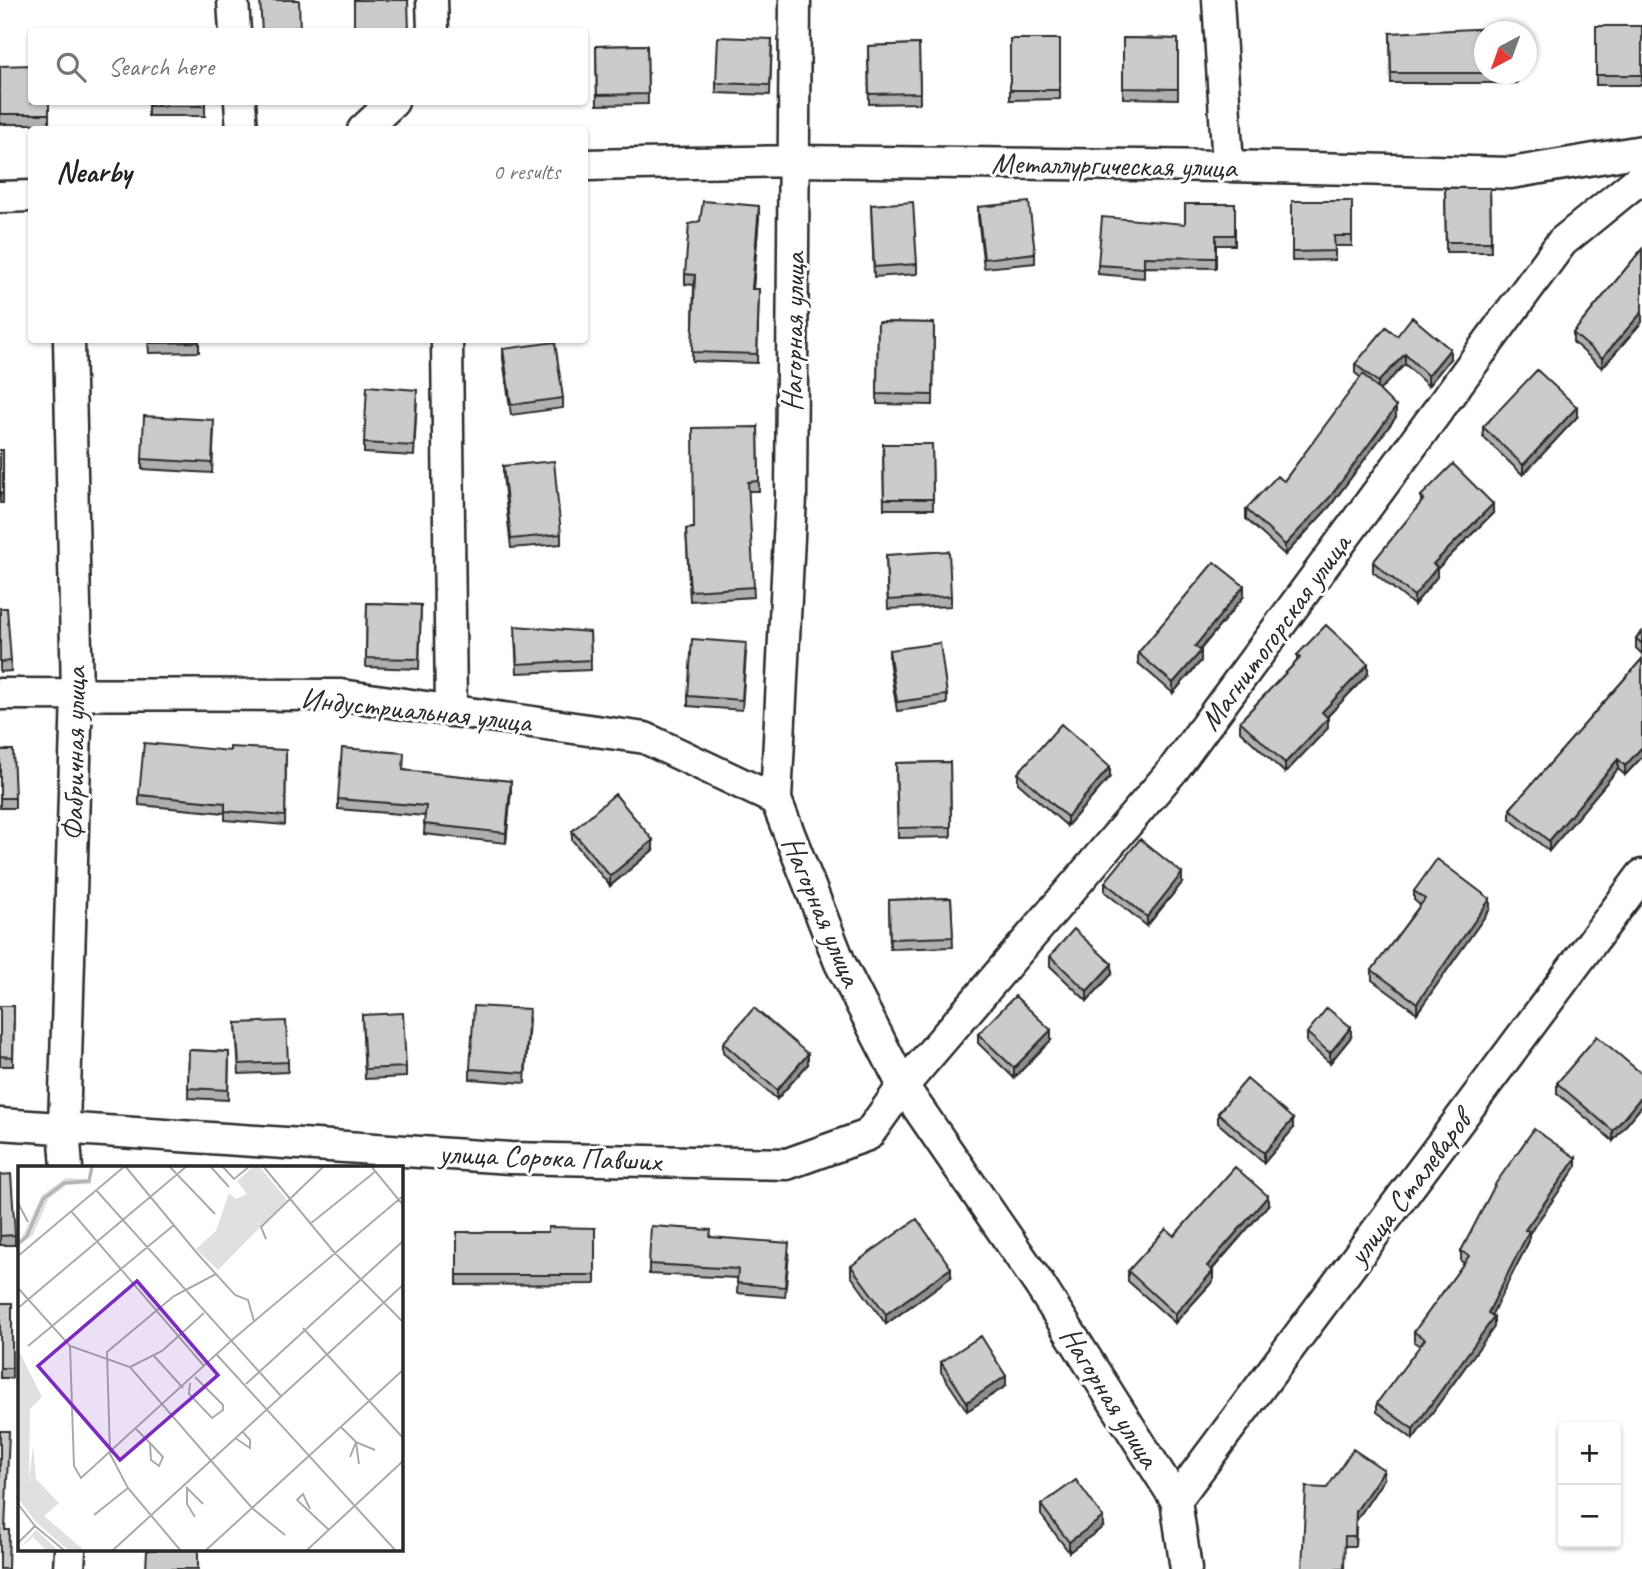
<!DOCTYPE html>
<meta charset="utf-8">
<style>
body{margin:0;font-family:Caveat,sans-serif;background:#f2f2f2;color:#222}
.controls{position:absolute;right:21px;bottom:21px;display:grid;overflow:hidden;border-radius:7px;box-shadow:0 2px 5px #0004}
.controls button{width:63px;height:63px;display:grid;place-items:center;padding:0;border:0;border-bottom:2px solid #e0e0e0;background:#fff;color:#222;font:35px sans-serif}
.compass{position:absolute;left:1474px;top:21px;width:63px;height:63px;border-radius:50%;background:#fff;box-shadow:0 2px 5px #0004;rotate:221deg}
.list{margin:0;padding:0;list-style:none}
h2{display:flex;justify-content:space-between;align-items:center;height:91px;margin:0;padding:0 28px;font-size:30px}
h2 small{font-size:23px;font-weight:400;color:#767676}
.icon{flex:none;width:38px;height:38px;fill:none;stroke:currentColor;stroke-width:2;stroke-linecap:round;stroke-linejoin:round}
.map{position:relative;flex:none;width:1642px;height:1569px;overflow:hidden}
.search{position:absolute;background:#fff;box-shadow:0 2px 5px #0004;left:28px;top:28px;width:560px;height:77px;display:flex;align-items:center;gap:18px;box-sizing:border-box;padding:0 24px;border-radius:7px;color:#767676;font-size:26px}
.panel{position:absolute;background:#fff;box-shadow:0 2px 5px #0004;left:28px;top:126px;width:560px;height:217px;border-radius:7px}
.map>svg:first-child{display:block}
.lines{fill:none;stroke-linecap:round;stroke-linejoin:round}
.minor-casing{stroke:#2b2b2b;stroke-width:35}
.minor{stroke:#fff;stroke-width:30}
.wall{fill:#afafaf;stroke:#2b2b2b;stroke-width:2}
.shaded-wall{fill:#8e8e8e;stroke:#2b2b2b;stroke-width:2}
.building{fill:#cbcbcb;stroke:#2b2b2b;stroke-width:2}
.labels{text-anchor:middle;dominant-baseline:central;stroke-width:6;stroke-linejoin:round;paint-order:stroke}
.street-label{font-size:30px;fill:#2b2b2b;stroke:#fff}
.inset-river{fill:none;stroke:#b6b6b6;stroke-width:3.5}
.inset-road{fill:none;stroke:#aaa;stroke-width:2}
.view{fill:#7b2cbf;fill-opacity:0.15;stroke:#7b2cbf;stroke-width:3.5}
.inset-edge{fill:none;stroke:#2b2b2b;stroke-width:3.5}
</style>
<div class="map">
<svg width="1642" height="1569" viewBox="0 0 1642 1569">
<rect width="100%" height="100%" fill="#fff"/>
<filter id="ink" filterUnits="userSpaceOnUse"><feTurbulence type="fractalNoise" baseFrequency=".0143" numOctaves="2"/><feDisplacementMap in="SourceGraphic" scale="14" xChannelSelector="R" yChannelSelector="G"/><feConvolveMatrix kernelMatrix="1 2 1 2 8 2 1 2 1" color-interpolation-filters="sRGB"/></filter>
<g filter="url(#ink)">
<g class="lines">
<g class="minor-casing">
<path id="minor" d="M233,0L235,32
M432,0L433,32
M795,0L791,497L776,800L840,963L903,1086L1039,1284L1176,1500L1186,1569
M1218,0L1228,166
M240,102L242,130
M363,130L393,102
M584,165L795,161L1228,166L1511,173L1642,151
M0,197L32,196
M447,340L451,711
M0,694L341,695L645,738L776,800
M0,1124L510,1158L787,1164L868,1135L903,1086L1173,770L1562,242L1642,177
M67,1168L64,1127L77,693L69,340
M1176,1500L1642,875
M69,1569L70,1550"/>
</g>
<use href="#minor" class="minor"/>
</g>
<path class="wall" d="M1596,26H1642V85H1596Z
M1390,33L1517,74V83H1391Z
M1123,38L1178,39V99L1123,98Z
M772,39L770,95L716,93V83Z
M1010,39H1060V99L1010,100Z
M919,44L920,103L869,104L868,46Z
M647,45L648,104L597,105L596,46Z
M0,66L49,102V124H0Z
M148,102H205V116H148Z
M1445,188H1490L1491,252H1446Z
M1292,201H1352V246H1335V260L1292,261Z
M1235,204V245H1216V268L1144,267V278L1098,274V265L1185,224Z
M871,205L917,264V274L874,277Z
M978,207L1035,253V263L984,268L978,217Z
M759,216L753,289H759L757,363L692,361L694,285L685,284V274Z
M1642,249V322L1602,368L1573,342V333Z
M878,322L934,323L933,405L877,404Z
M1397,336L1450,359L1428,386L1405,364L1379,390L1396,417L1330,506L1285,555L1246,519V509L1284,481L1361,378L1355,373V364Z
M148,340H199V352L149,353Z
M503,349L563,398V408L511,415L503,359Z
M417,399L414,456L364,453V443Z
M1577,417L1523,475L1483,437V427Z
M758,427L759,491H748L754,597L690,601L686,529L694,528Z
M214,429L212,473L142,469V459Z
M883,444H932L933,509H884Z
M0,450H3V503H0Z
M503,466L561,534V544L511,548L503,475Z
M1421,496L1493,513L1437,569V577L1414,605L1373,572V562L1421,503Z
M886,555L951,596V606L888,609Z
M1244,596L1200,650L1201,661L1173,693L1138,663V653Z
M367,603L421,605L419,669L366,667Z
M0,608L11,661V671L0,672Z
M590,632L591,670L517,673L515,636Z
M1642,632V654L1636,648V638Z
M889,650L947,695V704L897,711L889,660Z
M746,653L742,710L688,706V696Z
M1297,655L1368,674L1327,717L1328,728L1285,773L1240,731V721L1297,661Z
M1642,659V757L1625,775L1618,769L1549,851L1510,819V809Z
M0,750L15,798V808H0Z
M286,750L285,825L225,820V813L139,805V795L230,751Z
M950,762L951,837L898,838L896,763Z
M403,770L511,790L506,843L424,834L425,816L338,809V799Z
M1018,773L1110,777L1067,826L1018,783Z
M572,831L653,850L610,886L572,840Z
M1105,882L1182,883L1147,926L1105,892Z
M1414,891L1490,909L1417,1013L1372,980V970L1420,905L1414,900Z
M951,898L953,947L890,949L889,900Z
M1050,956L1112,974L1087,1001L1050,966Z
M0,1006H14L13,1066H0Z
M362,1015L406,1067V1077L365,1079Z
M529,1019L525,1083L470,1079V1069Z
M236,1023L288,1062V1072L239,1074Z
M1307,1033L1351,1037L1330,1063L1307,1043Z
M978,1034L1051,1040L1014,1078L978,1043Z
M723,1043L808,1064L777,1099L723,1053Z
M189,1050L229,1052L228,1100L188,1098Z
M1642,1074V1106L1613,1141L1557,1093V1083Z
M1218,1113L1293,1129L1264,1163L1218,1123Z
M1576,1167L1529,1234V1241L1491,1315L1494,1327L1413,1439L1377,1412V1403L1420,1346L1414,1342V1332L1464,1263L1461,1261V1251Z
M0,1175L15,1235V1245H0Z
M1268,1205L1212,1270L1213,1281L1175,1323L1128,1281V1271L1174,1236Z
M595,1228V1284L457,1285V1232H548Z
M711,1237L789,1253L785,1297L737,1293L738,1278L649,1274V1264Z
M851,1266L951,1277L886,1324L851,1276Z
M0,1303H12V1378H0Z
M941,1362L1006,1386L967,1411L941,1372Z
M1384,1479L1356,1521L1355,1546H1345L1327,1488Z
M1041,1505L1103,1527L1069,1552L1041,1515Z"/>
<path class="shaded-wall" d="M759,206V216L752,299V289Z
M1642,312V322L1602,368V358Z
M1450,349V359L1428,386V376Z
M1405,354V364L1378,392V382Z
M1396,407V417L1330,506L1285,555V545Z
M1577,407V417L1523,475V465Z
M1493,504V513L1437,569V577L1414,605V596L1433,564Z
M1244,586V596L1195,656V646Z
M1201,651V661L1173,693V683Z
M1368,664V674L1322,722V712Z
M1328,718V728L1285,773V763Z
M1642,747V757L1625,775V766Z
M1618,759V769L1549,851V841Z
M1110,767V777L1067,826V817Z
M511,781V790L506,843V833Z
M653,840V850L610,886V876Z
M1182,873V883L1147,926V917Z
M1490,899V909L1417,1013V1003Z
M1112,964V974L1087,1001V991Z
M1351,1027V1037L1330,1063V1053Z
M1051,1030V1040L1014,1078V1068Z
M808,1054V1064L777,1099V1090Z
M1642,1096V1106L1613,1141V1131Z
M1293,1119V1129L1264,1163V1153Z
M1576,1158V1167L1529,1234V1241L1488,1322V1313L1525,1230Z
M1268,1196V1205L1207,1275V1266Z
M951,1268V1277L886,1324V1314Z
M1213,1271V1281L1175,1323V1314Z
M1494,1317V1327L1413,1439V1429Z
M1006,1376V1386L967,1411V1402Z
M1384,1470V1479L1356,1521L1355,1546L1356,1511Z
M1103,1517V1527L1069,1552V1542Z"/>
<path class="building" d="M260,0H299L300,32H262Z
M354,0H408L409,32H354Z
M1596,26H1642V75H1596Z
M1516,27V32H1485V73H1391L1390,33Z
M718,37L772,39L770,85L716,83Z
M1123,38L1178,39V89L1123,88Z
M1010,39H1060V90H1010Z
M919,44L920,93L869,94L868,46Z
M647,45L648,94L597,95L596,46Z
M32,65V102H49V114H0V66Z
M148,102H205V106H148Z
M1445,188H1490L1491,242H1446Z
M703,201L759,206L752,289H759L757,354L692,352L695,275L685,274L689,224L700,221Z
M1292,201H1352V236H1334L1335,251L1292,252Z
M913,202L917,264L874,267L871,205Z
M1029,202L1035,253L984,259L978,207Z
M1185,204H1235V235H1216V258L1144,257V268L1098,265L1102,217L1185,224Z
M1642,249V312L1602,358L1573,333Z
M1412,317L1450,349L1428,376L1405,354L1378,382L1355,364L1386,327L1397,336Z
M878,322L934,323L933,395L877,394Z
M149,340H199V342L149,343Z
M555,342L563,398L511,405L503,349Z
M1537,370L1577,407L1523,465L1483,427Z
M1363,374L1396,407L1330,497L1285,545L1246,509L1277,476L1284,481Z
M367,386L417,390L414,446L364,443Z
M144,416L214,420L212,463L142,459Z
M758,427L759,481L748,482L754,587L690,591L686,529L694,528L693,428Z
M883,444H932L933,499H884Z
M0,450H3V494H0Z
M554,461L561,534L511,539L503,466Z
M1453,464L1493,504L1433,564L1437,567L1414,596L1373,562L1424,499L1421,496Z
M949,551L951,596L888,600L886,555Z
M1214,562L1244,586L1195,646L1201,651L1173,683L1138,653Z
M367,603L421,605L419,659L366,658Z
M0,608H7L11,661L0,662Z
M1326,625L1368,664L1322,712L1328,718L1285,763L1240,721L1300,658L1297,655Z
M515,626L590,632L591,660L517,664Z
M1642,632V644L1636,638Z
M692,639L746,643L742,700L688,696Z
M940,643L947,695L897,702L889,650Z
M1642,659V747L1625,766L1618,759L1549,841L1510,809Z
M1061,724L1110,767L1067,817L1018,773Z
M144,743L230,751V747L286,750L285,816L225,811V803L139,795Z
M342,748L404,753L403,770L511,781L506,833L424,824L426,806L338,799Z
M0,750H13L15,798H0Z
M950,762L951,827L898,828L896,763Z
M615,794L653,840L610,876L572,831Z
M1140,839L1182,873L1147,917L1105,882Z
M1437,859L1490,899L1417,1003L1372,970L1425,899L1414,891Z
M951,898L953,937L890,939L889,900Z
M1074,929L1112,964L1087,991L1050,956Z
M1015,996L1051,1030L1014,1068L978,1034Z
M0,1006H14L13,1057L0,1056Z
M474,1006L529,1009L525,1073L470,1069Z
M754,1008L808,1054L777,1090L723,1043Z
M1327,1008L1351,1027L1330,1053L1307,1033Z
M403,1013L406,1067L365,1069L362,1015Z
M286,1021L288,1062L239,1064L236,1023Z
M1597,1036L1642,1074V1096L1613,1131L1557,1083Z
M189,1050L229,1052L228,1090L188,1088Z
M1247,1079L1293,1119L1264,1153L1218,1113Z
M1534,1129L1576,1158L1525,1230L1529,1231L1488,1313L1494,1317L1413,1429L1377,1403L1425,1339L1414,1332L1469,1256L1461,1251L1496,1183Z
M1235,1167L1268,1196L1207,1266L1213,1271L1175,1314L1128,1271L1166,1229L1174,1236Z
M11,1174L15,1235L0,1236V1175Z
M917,1219L951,1268L886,1314L851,1266Z
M651,1226L711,1230L710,1237L789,1243L785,1287L737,1283L738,1269L649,1264Z
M548,1227L595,1228V1275H457V1232H548Z
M0,1303H12V1368H0Z
M981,1336L1006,1376L967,1402L941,1362Z
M0,1431H9L5,1530H9L8,1569H0Z
M1353,1449L1384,1470L1356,1511L1355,1536H1345L1344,1569H1302L1306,1487L1327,1488Z
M1076,1480L1103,1517L1069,1542L1041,1505Z
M147,1550H198V1569H146Z"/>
</g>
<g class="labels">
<g class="street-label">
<text transform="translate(1114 165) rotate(1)">Металлургическая улица</text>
<text transform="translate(793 332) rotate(-89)">Нагорная улица</text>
<text transform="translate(1275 632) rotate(-54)">Магнитогорская улица</text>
<text transform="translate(416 710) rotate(6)">Индустриальная улица</text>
<text transform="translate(74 754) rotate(-89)">Фабричная улица</text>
<text transform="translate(822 911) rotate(67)">Нагорная улица</text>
<text transform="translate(550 1157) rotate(2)">улица Сорока Павших</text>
<text transform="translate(1409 1188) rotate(-53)">улица Сталеваров</text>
<text transform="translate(1110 1397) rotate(58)">Нагорная улица</text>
</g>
</g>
<g transform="translate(18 1166)">
<rect width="385" height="385" fill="#fff"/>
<path d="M48,12L68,13L73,18L49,19L31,32L15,69L0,80L24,29ZM15,280L18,313L41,337L26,350L67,385H51L17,355L0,332V319L11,314ZM18,364L41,385H29L15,371L0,384Z" fill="#e0e0e0"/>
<path d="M0,183L24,231L12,243L11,314L0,319Z" fill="#e0e0e0"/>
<path d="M236,0H241L269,34L200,104L178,83L198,65L211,27L218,33L229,28L219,15Z" fill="#e0e0e0"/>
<path class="inset-river" d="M0,78L9,70L25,33L46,17L71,15L74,0"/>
<path class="inset-road" d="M107,0L178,86L217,129L230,134L236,155M151,0L197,48M192,0L211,21M204,0L216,13L232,0M245,0L316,86L385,156M353,0L385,39M78,24L263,230M0,37L10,56M53,45L186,200M292,58L358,5M248,73L243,61L306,0M0,90L107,0M0,122L52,180L112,201L234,342L267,369M0,142L169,0M285,162L385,272M10,180L156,59M52,180L56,300L63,312L214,174L385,30M199,189L378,385M136,190L165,222M112,201L144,185L186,147M172,217L171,228L194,252L205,244V239L177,211M228,218L385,75M323,261L338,276L341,298M118,263L132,277L145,291L141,300L133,294L132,277M217,272L232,282V274L224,265M332,291L338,276L357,284M168,321L185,338M169,322V338L177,351M0,338L17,360L47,385M292,343L285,328L279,334L311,364M76,349L110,322M0,377L17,360M94,385L385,119M163,385L110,322L92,288L89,186L156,130L198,108M187,385L385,204M288,385L385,295"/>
<path class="view" d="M119,115L200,209L102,294L20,200Z"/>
<rect width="385" height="385" class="inset-edge"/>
</g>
</svg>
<div class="controls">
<button>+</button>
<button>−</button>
</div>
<svg class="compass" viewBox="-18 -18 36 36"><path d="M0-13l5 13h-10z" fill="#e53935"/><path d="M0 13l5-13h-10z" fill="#767676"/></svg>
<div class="search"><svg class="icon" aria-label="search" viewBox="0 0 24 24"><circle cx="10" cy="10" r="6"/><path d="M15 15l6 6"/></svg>Search here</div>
<section class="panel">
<h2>Nearby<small>0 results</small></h2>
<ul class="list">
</ul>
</section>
</div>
